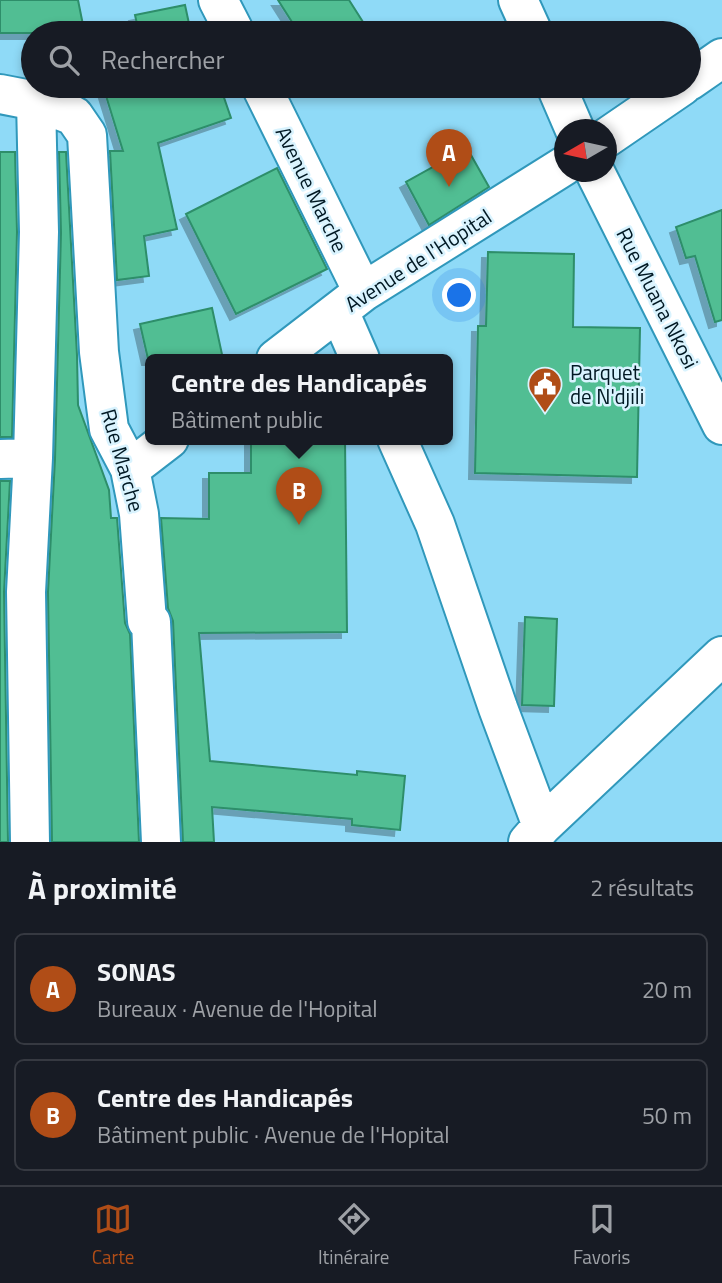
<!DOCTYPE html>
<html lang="fr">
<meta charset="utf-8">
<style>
body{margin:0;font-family:"Titillium Web",sans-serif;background:#242831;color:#f1f3f6}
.compass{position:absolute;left:554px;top:119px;width:63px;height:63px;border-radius:50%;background:#171b24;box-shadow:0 4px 10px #0003;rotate:261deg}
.you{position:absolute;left:460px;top:296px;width:24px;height:24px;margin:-18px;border:5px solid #fff;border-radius:50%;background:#1a73e8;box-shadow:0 0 0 10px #1a73e833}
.badge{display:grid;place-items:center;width:46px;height:46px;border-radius:50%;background:#b04d17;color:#fff;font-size:23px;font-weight:700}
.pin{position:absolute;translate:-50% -58px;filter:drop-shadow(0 2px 4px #0008)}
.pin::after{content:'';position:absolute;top:37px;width:24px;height:21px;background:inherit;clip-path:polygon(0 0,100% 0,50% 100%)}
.popup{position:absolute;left:145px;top:354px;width:308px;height:91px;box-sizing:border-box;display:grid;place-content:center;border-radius:10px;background:#171b24;filter:drop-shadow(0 2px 5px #0005);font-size:23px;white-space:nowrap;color:#9ea1a6}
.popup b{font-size:26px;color:#f1f3f6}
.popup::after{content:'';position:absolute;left:50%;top:100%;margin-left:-14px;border:14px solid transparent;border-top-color:#171b24}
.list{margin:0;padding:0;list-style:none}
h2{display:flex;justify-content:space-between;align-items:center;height:91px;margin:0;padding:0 28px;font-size:30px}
h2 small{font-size:23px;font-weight:400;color:#9ea1a6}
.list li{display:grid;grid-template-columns:46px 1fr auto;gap:21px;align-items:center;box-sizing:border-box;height:112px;margin:0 14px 14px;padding:0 14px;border:2px solid #363941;border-radius:10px}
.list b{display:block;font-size:26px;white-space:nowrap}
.list p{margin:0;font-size:23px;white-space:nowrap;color:#9ea1a6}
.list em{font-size:23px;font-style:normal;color:#9ea1a6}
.icon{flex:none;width:38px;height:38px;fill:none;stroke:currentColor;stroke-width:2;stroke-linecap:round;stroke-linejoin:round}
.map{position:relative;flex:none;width:722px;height:842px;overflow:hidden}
.search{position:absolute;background:#171b24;box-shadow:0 4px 10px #0003;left:21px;right:21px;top:21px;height:77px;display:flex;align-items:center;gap:18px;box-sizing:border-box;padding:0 24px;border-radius:38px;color:#9ea1a6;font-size:26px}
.sheet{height:343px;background:#171b24}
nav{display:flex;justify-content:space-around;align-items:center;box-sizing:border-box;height:98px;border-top:2px solid #363941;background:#171b24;font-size:19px;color:#9ea1a6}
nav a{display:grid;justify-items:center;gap:4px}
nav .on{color:#b04d17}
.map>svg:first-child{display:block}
.building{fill:#51be93;stroke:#2d8e6a;stroke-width:2;filter:url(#shadow)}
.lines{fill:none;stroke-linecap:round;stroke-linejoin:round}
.street-casing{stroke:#3098bb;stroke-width:42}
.street{stroke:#fff;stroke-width:38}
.labels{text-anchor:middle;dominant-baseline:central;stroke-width:5;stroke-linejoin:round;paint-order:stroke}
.street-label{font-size:21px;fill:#001823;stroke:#d9f3fe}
.poi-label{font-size:21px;fill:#001823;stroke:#d9f3fe;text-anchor:start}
</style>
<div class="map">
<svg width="722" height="842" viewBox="0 0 722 842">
<defs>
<filter id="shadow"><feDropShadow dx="-6" dy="6" stdDeviation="0" flood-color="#0004"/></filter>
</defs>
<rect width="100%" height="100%" fill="#8fdaf7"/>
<path class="building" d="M0,0H78L84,30L67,33H0Z
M278,0H349L370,33H299Z
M185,5L191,33H139L135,15Z
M103,86H220L231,118L158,143L177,229L144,236L149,276L117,280L110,151H123Z
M467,148L489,187L429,225L406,182Z
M0,152H15L17,232L12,437H0Z
M59,152H66L77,355L78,405L109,490L111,518H117L125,623L130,634L139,842H52L48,592L55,459L61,233Z
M277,168L327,269L236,314L186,214Z
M722,210V320L715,322L695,256L686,258L676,227Z
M488,252L574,254L573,327L640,328L637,477L475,473L478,326H486Z
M212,308L223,359H148L140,324Z
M251,439H345L347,632L199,633L210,761L357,775V771L405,776L400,830L352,825V819L212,807L214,842H183L173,621L168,608L161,518L209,519V473H251Z
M0,481H10L4,592L8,842H0Z
M525,617L557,619L554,706L522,705Z"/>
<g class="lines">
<g class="street-casing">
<path id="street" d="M218,0L235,33
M518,0L533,33
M689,81L722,58
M261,86L363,292
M556,86L575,130
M0,94L36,101L74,116L87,135L99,352L109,429L130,469L139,514L147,621L151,622L161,842
M606,138L682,86
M595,172L722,425
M339,311L360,359
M276,359L363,292L564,166
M397,439L435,524L498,708L542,826
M0,459L33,458
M130,469L169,439
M30,842L26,592L33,458L39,232L36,101
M528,842L542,826L722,656"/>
</g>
<use href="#street" class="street"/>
</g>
<defs>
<g id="civic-pin" transform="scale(1.75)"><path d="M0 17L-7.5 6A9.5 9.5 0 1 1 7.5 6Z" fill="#b04d17" stroke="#d9f3fe"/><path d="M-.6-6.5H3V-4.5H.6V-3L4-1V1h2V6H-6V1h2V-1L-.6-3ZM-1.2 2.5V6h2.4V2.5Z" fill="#fff"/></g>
</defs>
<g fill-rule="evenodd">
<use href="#civic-pin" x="545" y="384"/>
</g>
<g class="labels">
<g class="street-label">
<text transform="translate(312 189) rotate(64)">Avenue Marche</text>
<text transform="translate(418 260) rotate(-33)">Avenue de l'Hopital</text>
<text transform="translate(658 298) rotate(63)">Rue Muana Nkosi</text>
<text transform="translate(123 460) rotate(74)">Rue Marche</text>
</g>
<g class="poi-label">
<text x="570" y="372">Parquet<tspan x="570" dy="24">de N'djili</tspan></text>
</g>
</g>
</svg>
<svg class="compass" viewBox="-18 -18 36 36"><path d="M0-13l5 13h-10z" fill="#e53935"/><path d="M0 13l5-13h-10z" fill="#9ea1a6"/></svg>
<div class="you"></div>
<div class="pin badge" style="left:449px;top:187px">A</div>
<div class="pin badge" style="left:299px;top:525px">B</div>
<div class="popup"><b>Centre des Handicapés</b>Bâtiment public</div>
<div class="search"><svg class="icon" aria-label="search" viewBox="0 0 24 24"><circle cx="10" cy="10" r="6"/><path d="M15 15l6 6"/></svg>Rechercher</div>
</div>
<section class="sheet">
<h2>À proximité<small>2 résultats</small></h2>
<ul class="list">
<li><span class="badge">A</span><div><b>SONAS</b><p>Bureaux · Avenue de l'Hopital</p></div><em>20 m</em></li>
<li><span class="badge">B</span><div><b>Centre des Handicapés</b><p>Bâtiment public · Avenue de l'Hopital</p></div><em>50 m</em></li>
</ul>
</section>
<nav>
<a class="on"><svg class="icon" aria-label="map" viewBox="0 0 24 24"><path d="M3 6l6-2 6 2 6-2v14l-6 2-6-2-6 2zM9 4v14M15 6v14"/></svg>Carte</a>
<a><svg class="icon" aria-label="directions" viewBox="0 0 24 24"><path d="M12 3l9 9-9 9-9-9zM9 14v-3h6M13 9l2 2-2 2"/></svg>Itinéraire</a>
<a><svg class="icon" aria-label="saved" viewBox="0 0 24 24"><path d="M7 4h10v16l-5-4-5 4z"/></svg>Favoris</a>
</nav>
